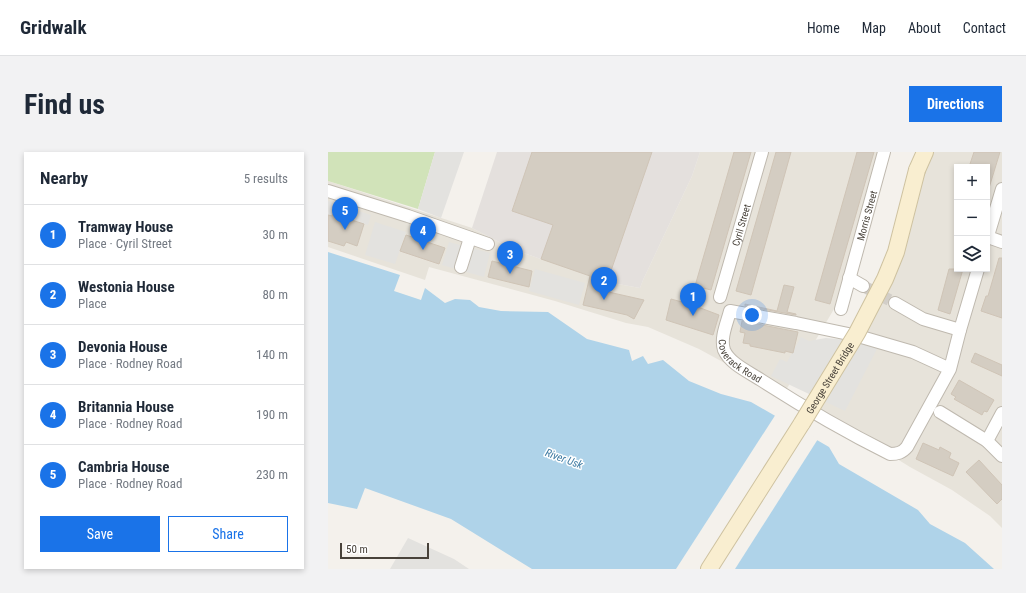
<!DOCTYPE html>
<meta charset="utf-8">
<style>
body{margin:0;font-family:"Roboto Condensed",sans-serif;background:#f2f2f3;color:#1f2937}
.controls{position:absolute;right:12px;top:12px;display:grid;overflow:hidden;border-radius:0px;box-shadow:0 2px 6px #0003}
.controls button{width:36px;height:36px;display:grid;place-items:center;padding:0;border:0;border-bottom:1px solid #e0e1e3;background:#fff;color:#1f2937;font:20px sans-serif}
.scale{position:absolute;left:12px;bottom:10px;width:89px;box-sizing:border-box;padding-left:4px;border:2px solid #48423a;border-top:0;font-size:11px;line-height:14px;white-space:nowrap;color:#48423a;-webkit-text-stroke:3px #fff;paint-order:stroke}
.you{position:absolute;left:424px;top:163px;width:14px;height:14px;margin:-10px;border:3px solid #fff;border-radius:50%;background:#1a73e8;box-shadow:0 0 0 6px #1a73e833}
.badge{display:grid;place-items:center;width:26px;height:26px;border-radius:50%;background:#1a73e8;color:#fff;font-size:13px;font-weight:700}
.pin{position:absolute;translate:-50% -33px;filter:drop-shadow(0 1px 2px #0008)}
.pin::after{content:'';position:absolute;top:21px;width:14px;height:12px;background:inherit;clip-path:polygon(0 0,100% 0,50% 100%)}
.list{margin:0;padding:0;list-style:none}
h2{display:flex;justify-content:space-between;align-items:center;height:52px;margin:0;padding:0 16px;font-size:17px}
h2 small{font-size:13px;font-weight:400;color:#747a83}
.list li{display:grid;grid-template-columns:26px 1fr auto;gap:12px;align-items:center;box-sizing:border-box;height:60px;padding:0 16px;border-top:1px solid #e0e1e3}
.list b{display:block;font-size:15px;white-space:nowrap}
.list p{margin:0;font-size:13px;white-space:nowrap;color:#747a83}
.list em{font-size:13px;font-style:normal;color:#747a83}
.actions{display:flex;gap:8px;padding:12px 16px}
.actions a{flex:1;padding:9px 0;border:1px solid #1a73e8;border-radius:0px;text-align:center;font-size:14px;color:#1a73e8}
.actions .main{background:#1a73e8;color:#fff}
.icon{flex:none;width:22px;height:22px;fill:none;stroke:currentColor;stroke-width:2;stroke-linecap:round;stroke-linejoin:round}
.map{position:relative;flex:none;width:674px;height:417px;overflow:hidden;border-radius:0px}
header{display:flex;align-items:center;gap:24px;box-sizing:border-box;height:56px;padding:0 20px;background:#fff;border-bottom:1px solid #e0e1e3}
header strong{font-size:19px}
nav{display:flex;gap:22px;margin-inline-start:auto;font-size:14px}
.intro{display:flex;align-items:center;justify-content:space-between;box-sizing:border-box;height:96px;padding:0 24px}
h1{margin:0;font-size:28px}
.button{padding:10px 18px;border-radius:0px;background:#1a73e8;color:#fff;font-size:14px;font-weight:700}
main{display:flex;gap:24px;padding:0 24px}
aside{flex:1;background:#fff;border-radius:0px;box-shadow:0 2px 6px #0003}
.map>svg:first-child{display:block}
.residential{fill:#e7e3da;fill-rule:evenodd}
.industrial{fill:#e4e0dd}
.green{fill:#d1e3b9}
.parking{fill:#e3e2df}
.water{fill:#afd3e9}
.pier{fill:#f4f1ec}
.building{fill:#d4cdc2;stroke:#cfc4b6}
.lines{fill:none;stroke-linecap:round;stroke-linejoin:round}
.minor-tunnel{stroke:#d2cec8;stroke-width:12;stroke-dasharray:12 6;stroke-linecap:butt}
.minor-casing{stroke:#bfb9af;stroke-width:14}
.secondary-casing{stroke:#cec2a0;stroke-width:18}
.minor{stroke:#fff;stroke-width:12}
.secondary{stroke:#f9eed0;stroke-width:16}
.secondary-bridge-casing{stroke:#cec2a0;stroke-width:18;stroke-linecap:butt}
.secondary-bridge{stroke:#f9eed0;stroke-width:16}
.labels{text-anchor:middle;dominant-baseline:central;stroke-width:3;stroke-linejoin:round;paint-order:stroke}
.street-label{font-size:10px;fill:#48423a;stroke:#fff}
.water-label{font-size:11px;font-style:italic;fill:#3c79a1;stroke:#fff}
</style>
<header>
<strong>Gridwalk</strong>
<nav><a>Home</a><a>Map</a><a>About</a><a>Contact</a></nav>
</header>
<div class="intro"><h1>Find us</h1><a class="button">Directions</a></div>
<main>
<aside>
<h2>Nearby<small>5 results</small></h2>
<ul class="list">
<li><span class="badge">1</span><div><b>Tramway House</b><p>Place · Cyril Street</p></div><em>30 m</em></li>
<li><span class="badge">2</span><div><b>Westonia House</b><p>Place</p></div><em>80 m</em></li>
<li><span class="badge">3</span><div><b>Devonia House</b><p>Place · Rodney Road</p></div><em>140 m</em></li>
<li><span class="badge">4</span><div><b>Britannia House</b><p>Place · Rodney Road</p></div><em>190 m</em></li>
<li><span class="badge">5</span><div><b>Cambria House</b><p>Place · Rodney Road</p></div><em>230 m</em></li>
</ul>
<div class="actions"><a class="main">Save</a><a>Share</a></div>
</aside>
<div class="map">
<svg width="674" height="417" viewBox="0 0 674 417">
<rect width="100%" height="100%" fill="#f4f1ec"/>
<path class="residential" d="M372,0H558L509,152L455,243L371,197L320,175L298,171L227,149L101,115L97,128L0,95V29L144,76L187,98L279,130L312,136L315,128L364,24Z
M597,0H674V376L662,364L624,338L582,315L484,254L557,127ZM629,15H659V117H629Z"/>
<path class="industrial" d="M169,0H372L364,24L315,128L312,136L279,130L187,98L144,76Z"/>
<path class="green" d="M0,0H107L90,57L0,29Z"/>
<path class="parking" d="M107,0H136L113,66L90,57Z
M0,49L43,63L40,73L5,62L4,64L0,63Z
M47,70L78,80L67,112L37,103Z
M121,90L162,101L156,125L114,113Z
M207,117L257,131L251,153L201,139Z
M473,185L481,189L498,186L529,189L550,195L517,259L443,224L452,207L459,210Z
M80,386L126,407L141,417H62Z"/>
<path class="water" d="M0,100L72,123L66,139L93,148L97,136L117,151L127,147L142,148L151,155L173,159L220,160L259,187L301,198L304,209L315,204L320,212L335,208L361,229L393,242L423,250L501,295L511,312L590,358L602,372L637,391L666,417H204L123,367L37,336L29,357L0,351Z"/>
<path class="pier" d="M448,262L490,287L407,417H348Z"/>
<path class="building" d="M204,0H324L276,139L316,148L306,167L299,163L255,153L262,124L213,107L225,73L184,59Z
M406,0H423L383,138L367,134Z
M448,0H463L423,143L408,139Z
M529,0H546L502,152L487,148Z
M646,0H672L661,36H659V15H641Z
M5,62L36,72L29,94L18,90L16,94L0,89V63L4,64Z
M78,83L117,96L111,112L72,99Z
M671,106H674V166L653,159L658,144H660Z
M164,109L204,119L201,135L160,125Z
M621,117H635L622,162L610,158Z
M456,133L466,135L459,160L468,162V163L417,154V152L449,159Z
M343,147L354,150V149L391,163L385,183L338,168Z
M414,169L470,180L465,201L457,199V201L422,194V192L415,191L417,181L412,180Z
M647,201L674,213V224L643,210Z
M631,228L666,248L659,260L656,259L654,263L626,247L628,245L623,242Z
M595,291L611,298L612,295L623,301L621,306L631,311L625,324L588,307Z
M651,308L674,333V347L669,352L638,320Z"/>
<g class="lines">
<path class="minor-tunnel" d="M535,134L567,151"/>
<g class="minor-casing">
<g id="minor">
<path d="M0,39L80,64L160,92"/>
<path d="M660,85L674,90"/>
<path d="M659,87L674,37"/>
<path d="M133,115L142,86"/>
<path d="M521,126L535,134"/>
<path id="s1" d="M392,145L434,0"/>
<path d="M567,151L595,167L632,178"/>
<path id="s2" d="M513,157L556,0"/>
<path id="s3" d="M622,217L585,200L530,184L468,171L402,159C399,171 392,186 396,198C402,212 421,220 433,228C475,255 518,280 562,302C569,302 574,301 579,295L622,217L632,178L650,117"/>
<path d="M612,260L659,289L674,304"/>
<path d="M659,289L674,261"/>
</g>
</g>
<g class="secondary-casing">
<path id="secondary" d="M589,18L597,0
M381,417L474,271"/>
</g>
<use href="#minor" class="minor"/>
<use href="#secondary" class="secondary"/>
<g class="secondary-bridge-casing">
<g id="secondary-bridge">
<path id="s4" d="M474,271L529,181L557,127L568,100L589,18"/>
</g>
</g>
<use href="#secondary-bridge" class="secondary-bridge"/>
</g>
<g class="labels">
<g class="street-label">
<text stroke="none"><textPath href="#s2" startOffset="97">Morris Street</textPath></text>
<text stroke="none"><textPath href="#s1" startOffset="75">Cyril Street</textPath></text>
<text stroke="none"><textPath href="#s3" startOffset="287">Coverack Road</textPath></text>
<text stroke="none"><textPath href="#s4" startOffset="53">George Street Bridge</textPath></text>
</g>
<g class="water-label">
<text transform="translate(236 307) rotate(20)">River Usk</text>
</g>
</g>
</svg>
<div class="controls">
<button>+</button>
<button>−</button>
<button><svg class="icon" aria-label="layers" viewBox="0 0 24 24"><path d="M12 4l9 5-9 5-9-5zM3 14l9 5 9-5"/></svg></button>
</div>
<div class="scale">50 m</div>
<div class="you"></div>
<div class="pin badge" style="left:365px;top:164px">1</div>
<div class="pin badge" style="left:276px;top:148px">2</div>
<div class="pin badge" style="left:182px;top:122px">3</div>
<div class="pin badge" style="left:95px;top:98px">4</div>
<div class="pin badge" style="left:17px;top:78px">5</div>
</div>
</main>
